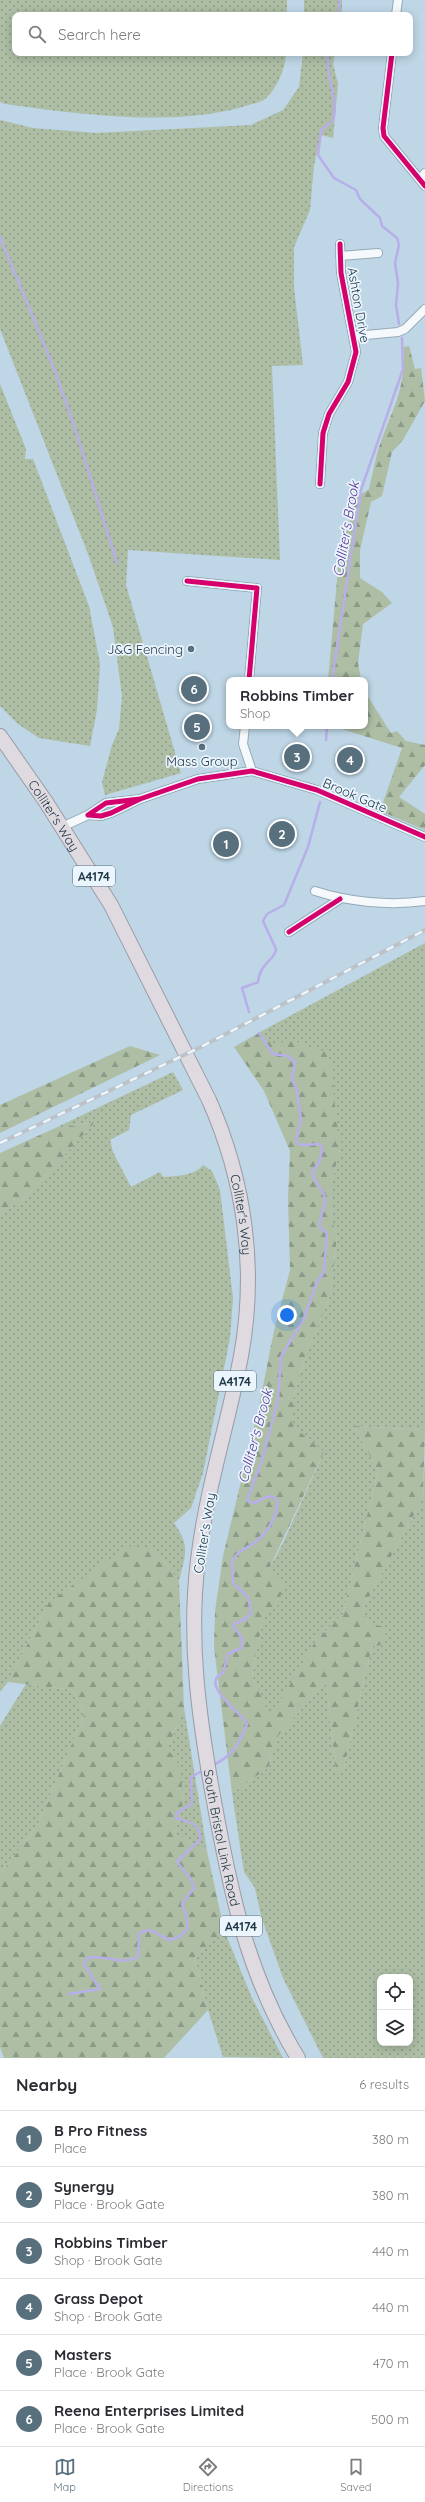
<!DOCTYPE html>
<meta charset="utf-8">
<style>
body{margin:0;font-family:Quicksand,sans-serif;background:#f2f2f3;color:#2b2b33}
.controls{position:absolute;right:12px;bottom:12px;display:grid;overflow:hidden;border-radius:8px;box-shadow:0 2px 10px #0003}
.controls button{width:36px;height:36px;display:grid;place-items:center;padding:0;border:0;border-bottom:1px solid #e1e1e2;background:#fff;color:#2b2b33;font:20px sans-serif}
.you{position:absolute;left:287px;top:1315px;width:14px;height:14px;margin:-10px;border:3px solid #fff;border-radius:50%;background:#1a73e8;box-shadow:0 0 0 6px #1a73e833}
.badge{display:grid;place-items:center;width:26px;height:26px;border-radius:50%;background:#586f7e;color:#fff;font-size:13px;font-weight:700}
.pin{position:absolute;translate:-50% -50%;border:2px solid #fff;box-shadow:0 1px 4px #0006}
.popup{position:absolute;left:226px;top:677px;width:142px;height:52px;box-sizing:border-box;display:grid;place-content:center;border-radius:8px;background:#fff;filter:drop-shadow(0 1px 3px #0005);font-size:13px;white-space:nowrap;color:#7c7c81}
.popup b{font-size:15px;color:#2b2b33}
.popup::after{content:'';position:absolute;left:50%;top:100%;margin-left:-8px;border:8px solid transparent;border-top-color:#fff}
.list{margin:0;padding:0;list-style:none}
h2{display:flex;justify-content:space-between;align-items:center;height:52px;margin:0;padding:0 16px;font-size:17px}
h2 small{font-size:13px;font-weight:400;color:#7c7c81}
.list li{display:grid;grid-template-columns:26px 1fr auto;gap:12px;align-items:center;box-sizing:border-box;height:56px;padding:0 16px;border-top:1px solid #e1e1e2}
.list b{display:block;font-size:15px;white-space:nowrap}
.list p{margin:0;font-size:13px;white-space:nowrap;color:#7c7c81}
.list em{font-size:13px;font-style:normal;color:#7c7c81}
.icon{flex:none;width:22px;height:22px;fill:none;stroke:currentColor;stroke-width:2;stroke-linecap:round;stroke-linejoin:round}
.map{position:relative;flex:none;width:425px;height:2058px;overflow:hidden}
.search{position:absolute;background:#fff;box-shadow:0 2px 10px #0003;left:12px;right:12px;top:12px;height:44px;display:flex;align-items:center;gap:10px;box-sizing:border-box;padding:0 14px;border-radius:8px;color:#7c7c81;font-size:15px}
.sheet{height:388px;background:#fff}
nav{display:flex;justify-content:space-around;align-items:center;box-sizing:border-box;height:56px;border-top:1px solid #e1e1e2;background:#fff;font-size:11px;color:#7c7c81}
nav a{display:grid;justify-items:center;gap:2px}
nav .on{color:#586f7e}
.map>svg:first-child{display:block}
.grass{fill:url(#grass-dots);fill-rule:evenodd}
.forest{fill:url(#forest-firs)}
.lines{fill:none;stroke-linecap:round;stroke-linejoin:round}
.stream{stroke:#b8aeea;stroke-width:2.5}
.minor-casing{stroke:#95aab8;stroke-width:10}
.trunk-casing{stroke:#9a9ba7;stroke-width:16}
.minor{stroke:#f5f9fb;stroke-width:8}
.trunk{stroke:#dedadf;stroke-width:14}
.rail-casing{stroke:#bcc3c8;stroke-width:4}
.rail{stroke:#eaf5fd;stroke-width:2.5;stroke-dasharray:8;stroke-linecap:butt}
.cycleway-casing{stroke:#eaf5fd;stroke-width:8}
.cycleway{stroke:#d6006c;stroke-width:5}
.poi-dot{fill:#586f7e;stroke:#eaf5fd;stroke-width:1.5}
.labels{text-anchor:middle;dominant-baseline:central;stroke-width:3.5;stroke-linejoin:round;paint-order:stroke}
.shield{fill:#eaf5fd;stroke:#5d717d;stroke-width:1}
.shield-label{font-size:12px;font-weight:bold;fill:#213846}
.street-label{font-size:13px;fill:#213846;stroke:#eaf5fd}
.poi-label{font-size:13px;fill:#213846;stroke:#eaf5fd;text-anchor:end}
.water-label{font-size:14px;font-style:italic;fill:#5f3e97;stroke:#eaf5fd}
</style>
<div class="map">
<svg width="425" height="2058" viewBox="0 0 425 2058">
<defs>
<pattern id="grass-dots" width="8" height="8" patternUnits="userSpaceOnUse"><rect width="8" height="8" fill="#adbea5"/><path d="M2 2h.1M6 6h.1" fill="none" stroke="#8c9b88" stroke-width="1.8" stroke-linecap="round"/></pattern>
<pattern id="forest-firs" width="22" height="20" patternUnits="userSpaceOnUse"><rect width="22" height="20" fill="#adbea5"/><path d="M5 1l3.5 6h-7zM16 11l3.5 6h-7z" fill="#8c9b88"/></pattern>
</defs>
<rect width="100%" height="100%" fill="#bed6e6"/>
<path class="grass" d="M0,0H287V15H15V53H286C286,67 277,89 265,99C259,103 249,105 242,107C173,127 76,114 5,104L0,102Z
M304,0H342V15H304Z
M303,53H335L333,64L338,84L333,138L321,135L314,165L310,210L294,247V288L303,365L272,366L280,560L128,550L126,585L181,773L105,795L102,782L112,745L119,729L122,696L113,627L88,554L0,329V120L33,128L96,133L251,125L283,110L299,87Z
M0,384L26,449L25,459H33L89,606L100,664L97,710L90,746L39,738L18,724L0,706Z
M425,943V1430L354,1426L378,1471L343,1614L316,1640L271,1718L252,1676L264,1614L268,1571L283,1543L324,1452L293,1426V1399L306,1355L330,1296L337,1237L332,1221L330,1187L340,1150L262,1031Z
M173,1072L183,1090L131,1115L129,1130L110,1140L113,1152L131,1187L160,1172L163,1177C175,1176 195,1176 203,1165L212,1171L220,1190L233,1298L230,1338L203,1473L191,1508L174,1523C191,1547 185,1555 179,1581L154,1549L49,1602L8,1682L0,1692V1215L29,1194L95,1122L53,1129Z
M425,1456V2058H323L283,1978L261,1916L255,1888L244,1872L232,1793L268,1768L278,1736L326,1681L336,1772H343L372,1646L385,1645L368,1624L363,1608L423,1498ZM380,1977H410V2043H380Z
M26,1684L73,1690L84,1715L37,1826L0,1875V1726Z
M184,1708L207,1851L175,1834L184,1797L167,1750Z
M224,1930L252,1998L283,2058L223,2057L208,2010L195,1958Z"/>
<path class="forest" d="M409,346L415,369L421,368L425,401L403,440L392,452L382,496L371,502L360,550V578L382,592L392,603L363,624L358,663L361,680H328L339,558L356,498L369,489C372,476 375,461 379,447C393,407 405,392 404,347Z
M365,692L391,733L397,731L406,741L425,745V765L399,797L425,814V830L380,811L402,748L332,726H365Z
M262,1031L274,1046L289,1039L329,1053L340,1150L330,1187L332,1221L337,1237L330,1296L306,1355L293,1399V1426L324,1452L268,1571L285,1581L277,1608L264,1614L252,1676L271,1717L316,1640L343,1614L378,1471L354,1426L425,1430L423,1498L363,1608L368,1624L386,1627L385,1645L372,1646L343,1772H336L326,1681L278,1736L268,1768L232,1793L214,1647L215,1611L223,1556L258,1411L274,1331L290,1270L288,1199L290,1151L264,1091L234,1047Z
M130,1046L160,1055L0,1133V1105Z
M95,1122L29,1194L0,1215V1153L53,1129Z
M128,1546L154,1549L179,1581L184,1708L167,1750L177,1759L184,1797L175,1834L207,1851L224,1930L195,1958L208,2010L164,2058H4L0,2047V1875L37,1826L84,1715L73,1690L8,1682L49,1602Z"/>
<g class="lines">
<path class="stream" d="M338,15L340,0
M328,53C324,74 341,104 332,121C330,125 324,126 321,131L318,155L334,178L356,190L360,199L380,218L382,226L397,238L399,245L395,263L398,283L396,305L399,324
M0,237L53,366L73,422L117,563
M332,680L361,490L403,369L402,338
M326,740L327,726
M249,1012L242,988L258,982C260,962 275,961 276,949L263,921L267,914L284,905L308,847L320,802
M212,1766C233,1755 238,1746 247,1724C243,1714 205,1689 218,1676C220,1675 222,1674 223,1673L228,1654L241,1648C245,1638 239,1634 233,1626L234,1624L247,1618L251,1612L248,1597L233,1583L232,1562C235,1553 243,1550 251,1545C265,1536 279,1517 277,1500C269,1492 263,1500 254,1503L248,1501V1498L262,1460L278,1400L281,1357L304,1318L317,1282L324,1272L327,1233L320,1228C318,1218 325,1210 325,1199C325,1191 314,1182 312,1173L320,1160L322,1148L320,1144L304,1145L298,1144L296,1139L301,1120L297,1091L292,1078L295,1062L288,1056L273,1054L259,1033
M69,1994L100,1989L84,1964L87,1958C105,1954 120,1966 138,1957L139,1934C150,1925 158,1935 169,1940C192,1935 190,1922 182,1904L194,1888L191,1879L177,1862C181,1856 194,1847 200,1839C200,1822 190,1823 176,1818L177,1813L192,1804L191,1777L204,1770"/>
<g class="minor-casing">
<path id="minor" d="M396,15L398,0
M392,53L383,128L384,136L425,186
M419,179L425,173
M340,256L378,253
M355,336L398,332L405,329L425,309
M320,484L323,433L329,414L348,382L356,352L341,273L340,244
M187,581L257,588L249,680
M245,726L243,744L252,771
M140,799L106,803L88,815L101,816L111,813L140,799L198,779L252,771L317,790L425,837
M62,827L88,815
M315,891C349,902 389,906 425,901
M289,932L340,899"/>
</g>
<g class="trunk-casing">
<g id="trunk">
<path id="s1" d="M0,736L46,802L111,905L209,1100C245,1181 257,1269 241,1356C228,1424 206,1491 198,1560C188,1640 199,1718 213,1796C230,1890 247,1975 298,2058"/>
</g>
</g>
<use href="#minor" class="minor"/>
<use href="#trunk" class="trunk"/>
<g class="rail-casing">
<path id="rail" d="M0,1143L201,1047L425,930"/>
</g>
<use href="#rail" class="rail"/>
<g class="cycleway-casing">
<path id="cycleway" d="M392,53L383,128L384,136L425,186
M320,484L323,433L329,414L348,382L356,352L341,273L340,244
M187,581L257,588L249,680
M140,799L106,803L88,815L101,816L111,813L140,799L198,779L252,771L317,790L425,837
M289,932L340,899"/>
</g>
<use href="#cycleway" class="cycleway"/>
</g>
<g class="poi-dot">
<circle cx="191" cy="649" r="4"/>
<circle cx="202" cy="747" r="4"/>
</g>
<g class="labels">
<g class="shield">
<rect x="73" y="866" width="42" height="20" rx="3"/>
<rect x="214" y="1371" width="42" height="20" rx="3"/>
<rect x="220" y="1916" width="42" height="20" rx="3"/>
</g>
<g class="shield-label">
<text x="94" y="876">A4174</text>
<text x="235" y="1381">A4174</text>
<text x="241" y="1926">A4174</text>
</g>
<g class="street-label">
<text transform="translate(359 305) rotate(80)">Ashton Drive</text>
<text transform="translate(355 795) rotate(23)">Brook Gate</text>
<text stroke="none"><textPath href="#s1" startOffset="96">Colliter's Way</textPath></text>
<text stroke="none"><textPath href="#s1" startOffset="540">Colliter's Way</textPath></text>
<text transform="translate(204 1533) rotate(-81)">Colliter's Way</text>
<text stroke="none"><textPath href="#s1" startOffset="1171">South Bristol Link Road</textPath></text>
</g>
<g class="poi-label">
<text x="183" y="649">J&amp;G Fencing</text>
<text x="202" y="761" text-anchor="middle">Mass Group</text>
</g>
<g class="water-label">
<text transform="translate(346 529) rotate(-80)">Colliter's Brook</text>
<text transform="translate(255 1436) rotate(-75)">Colliter's Brook</text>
</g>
</g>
</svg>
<div class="controls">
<button><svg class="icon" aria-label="locate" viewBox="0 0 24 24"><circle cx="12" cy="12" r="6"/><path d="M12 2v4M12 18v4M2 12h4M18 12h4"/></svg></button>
<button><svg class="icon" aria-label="layers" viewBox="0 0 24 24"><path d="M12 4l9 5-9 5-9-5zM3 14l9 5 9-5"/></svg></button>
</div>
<div class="you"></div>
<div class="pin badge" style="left:226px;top:844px">1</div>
<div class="pin badge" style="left:282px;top:834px">2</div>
<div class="pin badge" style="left:297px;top:757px">3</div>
<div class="popup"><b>Robbins Timber</b>Shop</div>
<div class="pin badge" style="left:350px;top:760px">4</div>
<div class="pin badge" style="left:197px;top:727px">5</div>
<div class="pin badge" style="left:194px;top:689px">6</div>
<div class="search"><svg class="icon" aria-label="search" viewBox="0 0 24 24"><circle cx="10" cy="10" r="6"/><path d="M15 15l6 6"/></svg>Search here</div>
</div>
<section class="sheet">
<h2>Nearby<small>6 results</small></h2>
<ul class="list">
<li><span class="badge">1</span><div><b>B Pro Fitness</b><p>Place</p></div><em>380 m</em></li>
<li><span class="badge">2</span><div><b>Synergy</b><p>Place · Brook Gate</p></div><em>380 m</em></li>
<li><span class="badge">3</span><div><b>Robbins Timber</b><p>Shop · Brook Gate</p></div><em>440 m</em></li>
<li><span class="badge">4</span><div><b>Grass Depot</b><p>Shop · Brook Gate</p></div><em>440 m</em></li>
<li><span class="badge">5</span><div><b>Masters</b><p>Place · Brook Gate</p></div><em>470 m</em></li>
<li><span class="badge">6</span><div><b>Reena Enterprises Limited</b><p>Place · Brook Gate</p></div><em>500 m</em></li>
</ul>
</section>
<nav>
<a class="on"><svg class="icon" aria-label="map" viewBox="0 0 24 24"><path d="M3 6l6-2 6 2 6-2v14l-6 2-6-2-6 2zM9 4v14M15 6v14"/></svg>Map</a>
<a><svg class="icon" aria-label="directions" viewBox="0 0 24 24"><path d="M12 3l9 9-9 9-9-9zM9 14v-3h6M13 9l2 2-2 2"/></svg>Directions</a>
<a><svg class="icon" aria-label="saved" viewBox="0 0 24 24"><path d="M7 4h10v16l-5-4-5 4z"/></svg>Saved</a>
</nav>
